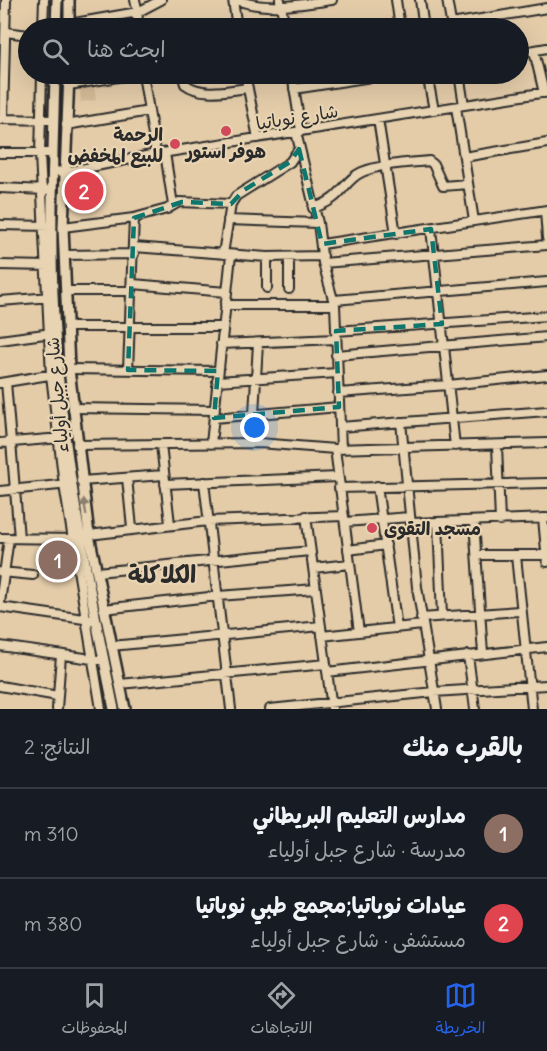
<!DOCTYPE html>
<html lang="ar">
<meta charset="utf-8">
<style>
body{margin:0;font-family:Delius,"Playpen Sans Arabic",sans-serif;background:#20242c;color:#f1f3f6;direction:rtl}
.you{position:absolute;left:255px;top:428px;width:21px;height:21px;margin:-15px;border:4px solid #fff;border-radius:50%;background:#1a73e8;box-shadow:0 0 0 9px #1a73e833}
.badge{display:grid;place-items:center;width:39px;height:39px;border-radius:50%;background:#2563eb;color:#fff;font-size:20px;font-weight:700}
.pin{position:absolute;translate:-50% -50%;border:3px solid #fff;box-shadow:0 2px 6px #0006}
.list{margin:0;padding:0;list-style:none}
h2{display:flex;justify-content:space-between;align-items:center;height:78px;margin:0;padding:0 24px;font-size:26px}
h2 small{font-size:20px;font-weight:400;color:#9ea1a6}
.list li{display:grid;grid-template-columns:39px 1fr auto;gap:18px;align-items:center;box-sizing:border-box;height:90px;padding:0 24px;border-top:2px solid #363941}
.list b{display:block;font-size:22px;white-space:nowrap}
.list p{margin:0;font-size:20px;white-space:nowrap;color:#9ea1a6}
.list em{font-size:20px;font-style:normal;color:#9ea1a6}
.icon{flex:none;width:33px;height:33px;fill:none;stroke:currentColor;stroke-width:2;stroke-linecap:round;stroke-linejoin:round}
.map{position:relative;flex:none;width:547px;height:709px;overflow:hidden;direction:ltr}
.search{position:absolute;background:#171b24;box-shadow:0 6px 24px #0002;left:18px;right:18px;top:18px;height:66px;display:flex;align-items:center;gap:15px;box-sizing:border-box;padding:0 21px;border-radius:33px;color:#9ea1a6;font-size:22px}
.sheet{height:258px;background:#171b24}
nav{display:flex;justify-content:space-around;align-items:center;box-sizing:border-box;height:84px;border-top:2px solid #363941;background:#171b24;font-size:16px;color:#9ea1a6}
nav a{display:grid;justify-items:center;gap:3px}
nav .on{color:#2563eb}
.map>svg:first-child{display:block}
.built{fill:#d5bb98}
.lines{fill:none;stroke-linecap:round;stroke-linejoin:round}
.minor-casing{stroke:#2b2b2b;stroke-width:12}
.major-casing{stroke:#2b2b2b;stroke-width:14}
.minor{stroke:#e8d4b2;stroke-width:8}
.major{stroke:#e8d4b2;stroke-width:9}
.oneway{fill:#8a806e}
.marked{fill:none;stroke:#0f766e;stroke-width:4.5;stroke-dasharray:12 8;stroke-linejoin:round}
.poi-dot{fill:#d1495b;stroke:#e8d4b2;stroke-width:2}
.labels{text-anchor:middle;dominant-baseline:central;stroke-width:4.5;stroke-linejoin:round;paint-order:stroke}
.street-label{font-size:18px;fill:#2b2b2b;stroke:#e8d4b2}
.poi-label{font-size:18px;font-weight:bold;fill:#2b2b2b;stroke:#e8d4b2;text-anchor:end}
.district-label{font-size:24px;font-weight:bold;fill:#2b2b2b;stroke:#e8d4b2}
</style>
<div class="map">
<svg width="547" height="709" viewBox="0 0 547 709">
<rect width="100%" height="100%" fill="#e4cca9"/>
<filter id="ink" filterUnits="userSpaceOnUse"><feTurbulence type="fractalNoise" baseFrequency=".0167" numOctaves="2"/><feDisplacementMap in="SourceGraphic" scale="12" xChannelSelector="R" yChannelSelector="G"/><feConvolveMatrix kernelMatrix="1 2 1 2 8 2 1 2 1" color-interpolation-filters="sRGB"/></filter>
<g filter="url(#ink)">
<path class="built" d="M94,86L96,100L81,102L80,88Z"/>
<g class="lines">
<g class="minor-casing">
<path id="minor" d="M135,0L138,12L137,28
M233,0L237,28
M237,0C268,12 301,4 332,0
M280,0L285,28
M396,0L400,28
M420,0L424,28
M447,0L452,28
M69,24L138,12L161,0
M451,24L547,8
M43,28L44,0
M265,28L284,26
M6,32L28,35
M534,51L544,93
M518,53L547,48
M42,74L40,154L51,375L64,485L101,709
M143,74L156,154
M182,74L185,84C202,97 228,90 248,88
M245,74L258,138
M292,74L301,131
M427,74L434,110
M459,74L464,105
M69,85L137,74
M294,89L391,74
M456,107L474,221
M1,119L53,120
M3,119L6,0
M378,119L396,234
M66,125L149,111
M296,132L318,223L323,263L334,303
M0,153H52
M165,153L173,205
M464,157L547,143
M52,171L66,172L156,154L547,92
M0,188L46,190
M313,208C344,199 342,181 362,172C381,164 409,163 429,161L433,164L443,186L468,184
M545,211L547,238
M228,220L318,223
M0,225L49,226
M63,227L134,218L167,209L179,202L231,204
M431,229L455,446
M322,244L547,210
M134,247L267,257L323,256
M223,254L231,204L236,196L290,162L299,149
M64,255L134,254
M267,257V288
M289,257V289
M323,263L547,245
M0,265L49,266
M133,284L226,292
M66,291H132
M334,300L547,282
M0,301L51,297
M225,305H335L341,449
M68,327H222
M336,331L547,316
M0,340L52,333
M221,344L336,339
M336,355L547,337
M69,369L218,371
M128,370L134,218
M217,381L337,373
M6,382L19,538
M0,383L55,374
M338,393L448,385L547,375
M73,408L215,410
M254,414L258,343
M214,418L339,407
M401,422L417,587L437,709
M340,427L547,411
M0,443L61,438
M211,444L231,255
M77,445L259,443L335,449L547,443
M161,445L170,524
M497,445L500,521
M335,449L359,632
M127,478L132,528
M81,481L164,475
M204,482L231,709
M165,484L338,477
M377,486L397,628
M339,488L547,483
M0,491L69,484
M306,516L332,708
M543,518L547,562
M474,521L483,654
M345,522L410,517
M411,523L547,518
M438,523L442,616
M89,535L208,521L344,516
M0,538L75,539
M348,550L386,545
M478,555H547
M516,556L532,709
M313,568L350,564
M1,572L33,575
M97,572L310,551
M0,603L9,538
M0,607L91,620
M104,609L218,596L316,589
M421,618L519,611
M322,636L422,625
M0,646L99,660
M111,646L321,626
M468,655L475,709
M327,672L547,647
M120,684L326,664
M0,686L58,696
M57,709L61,655
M270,709L434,692L547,685"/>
</g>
<g class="major-casing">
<path id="major" d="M69,0V28
M56,28L57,0
M55,74C53,160 49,246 55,332C63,460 88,584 114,709
M69,74L63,227L69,369L89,535L125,709"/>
</g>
<use href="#minor" class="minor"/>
<use href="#major" class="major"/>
</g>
<defs><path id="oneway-solid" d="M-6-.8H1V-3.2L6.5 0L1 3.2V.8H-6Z" transform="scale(1.5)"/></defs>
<use class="oneway" href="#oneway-solid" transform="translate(85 507) rotate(-99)"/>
</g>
<path class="marked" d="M299,149L322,244L431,229L442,324L336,331L339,407L214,418L218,371L128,370L134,218L182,202L231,204L244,190L290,162Z"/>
<g class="poi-dot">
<circle cx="226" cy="131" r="6"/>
<circle cx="175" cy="144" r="6"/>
<circle cx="372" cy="528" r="6"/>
</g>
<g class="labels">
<g class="street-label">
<text transform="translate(297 117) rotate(-9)">شارع نوباتيا</text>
<text transform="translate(57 395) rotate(-95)">شارع جبل أولياء</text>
</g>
<g class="poi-label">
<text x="163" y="134">الرحمة<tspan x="163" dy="21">للبيع المخفض</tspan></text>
<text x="226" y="151" text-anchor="middle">هوفر استور</text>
<text x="384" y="528" text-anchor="start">مسجد التقوى</text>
</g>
<g class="district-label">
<text x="162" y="574">الكلاكلة</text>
</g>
</g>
</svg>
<div class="you"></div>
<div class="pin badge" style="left:58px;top:560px;background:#8d6e63">1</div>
<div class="pin badge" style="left:84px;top:191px;background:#e0444e">2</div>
<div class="search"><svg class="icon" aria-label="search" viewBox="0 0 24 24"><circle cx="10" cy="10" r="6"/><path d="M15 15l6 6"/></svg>ابحث هنا</div>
</div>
<section class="sheet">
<h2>بالقرب منك<small>النتائج: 2</small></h2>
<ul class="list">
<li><span class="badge" style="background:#8d6e63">1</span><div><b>مدارس التعليم البريطاني</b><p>مدرسة · شارع جبل أولياء</p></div><em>310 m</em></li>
<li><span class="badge" style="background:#e0444e">2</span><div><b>عيادات نوباتيا;مجمع طبي نوباتيا</b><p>مستشفى · شارع جبل أولياء</p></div><em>380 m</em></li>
</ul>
</section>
<nav>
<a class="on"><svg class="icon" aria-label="map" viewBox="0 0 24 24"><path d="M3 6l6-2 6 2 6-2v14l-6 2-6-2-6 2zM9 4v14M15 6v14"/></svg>الخريطة</a>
<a><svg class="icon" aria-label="directions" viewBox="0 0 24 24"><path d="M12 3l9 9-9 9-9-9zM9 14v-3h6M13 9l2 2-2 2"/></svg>الاتجاهات</a>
<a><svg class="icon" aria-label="saved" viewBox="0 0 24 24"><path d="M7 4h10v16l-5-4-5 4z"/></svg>المحفوظات</a>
</nav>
